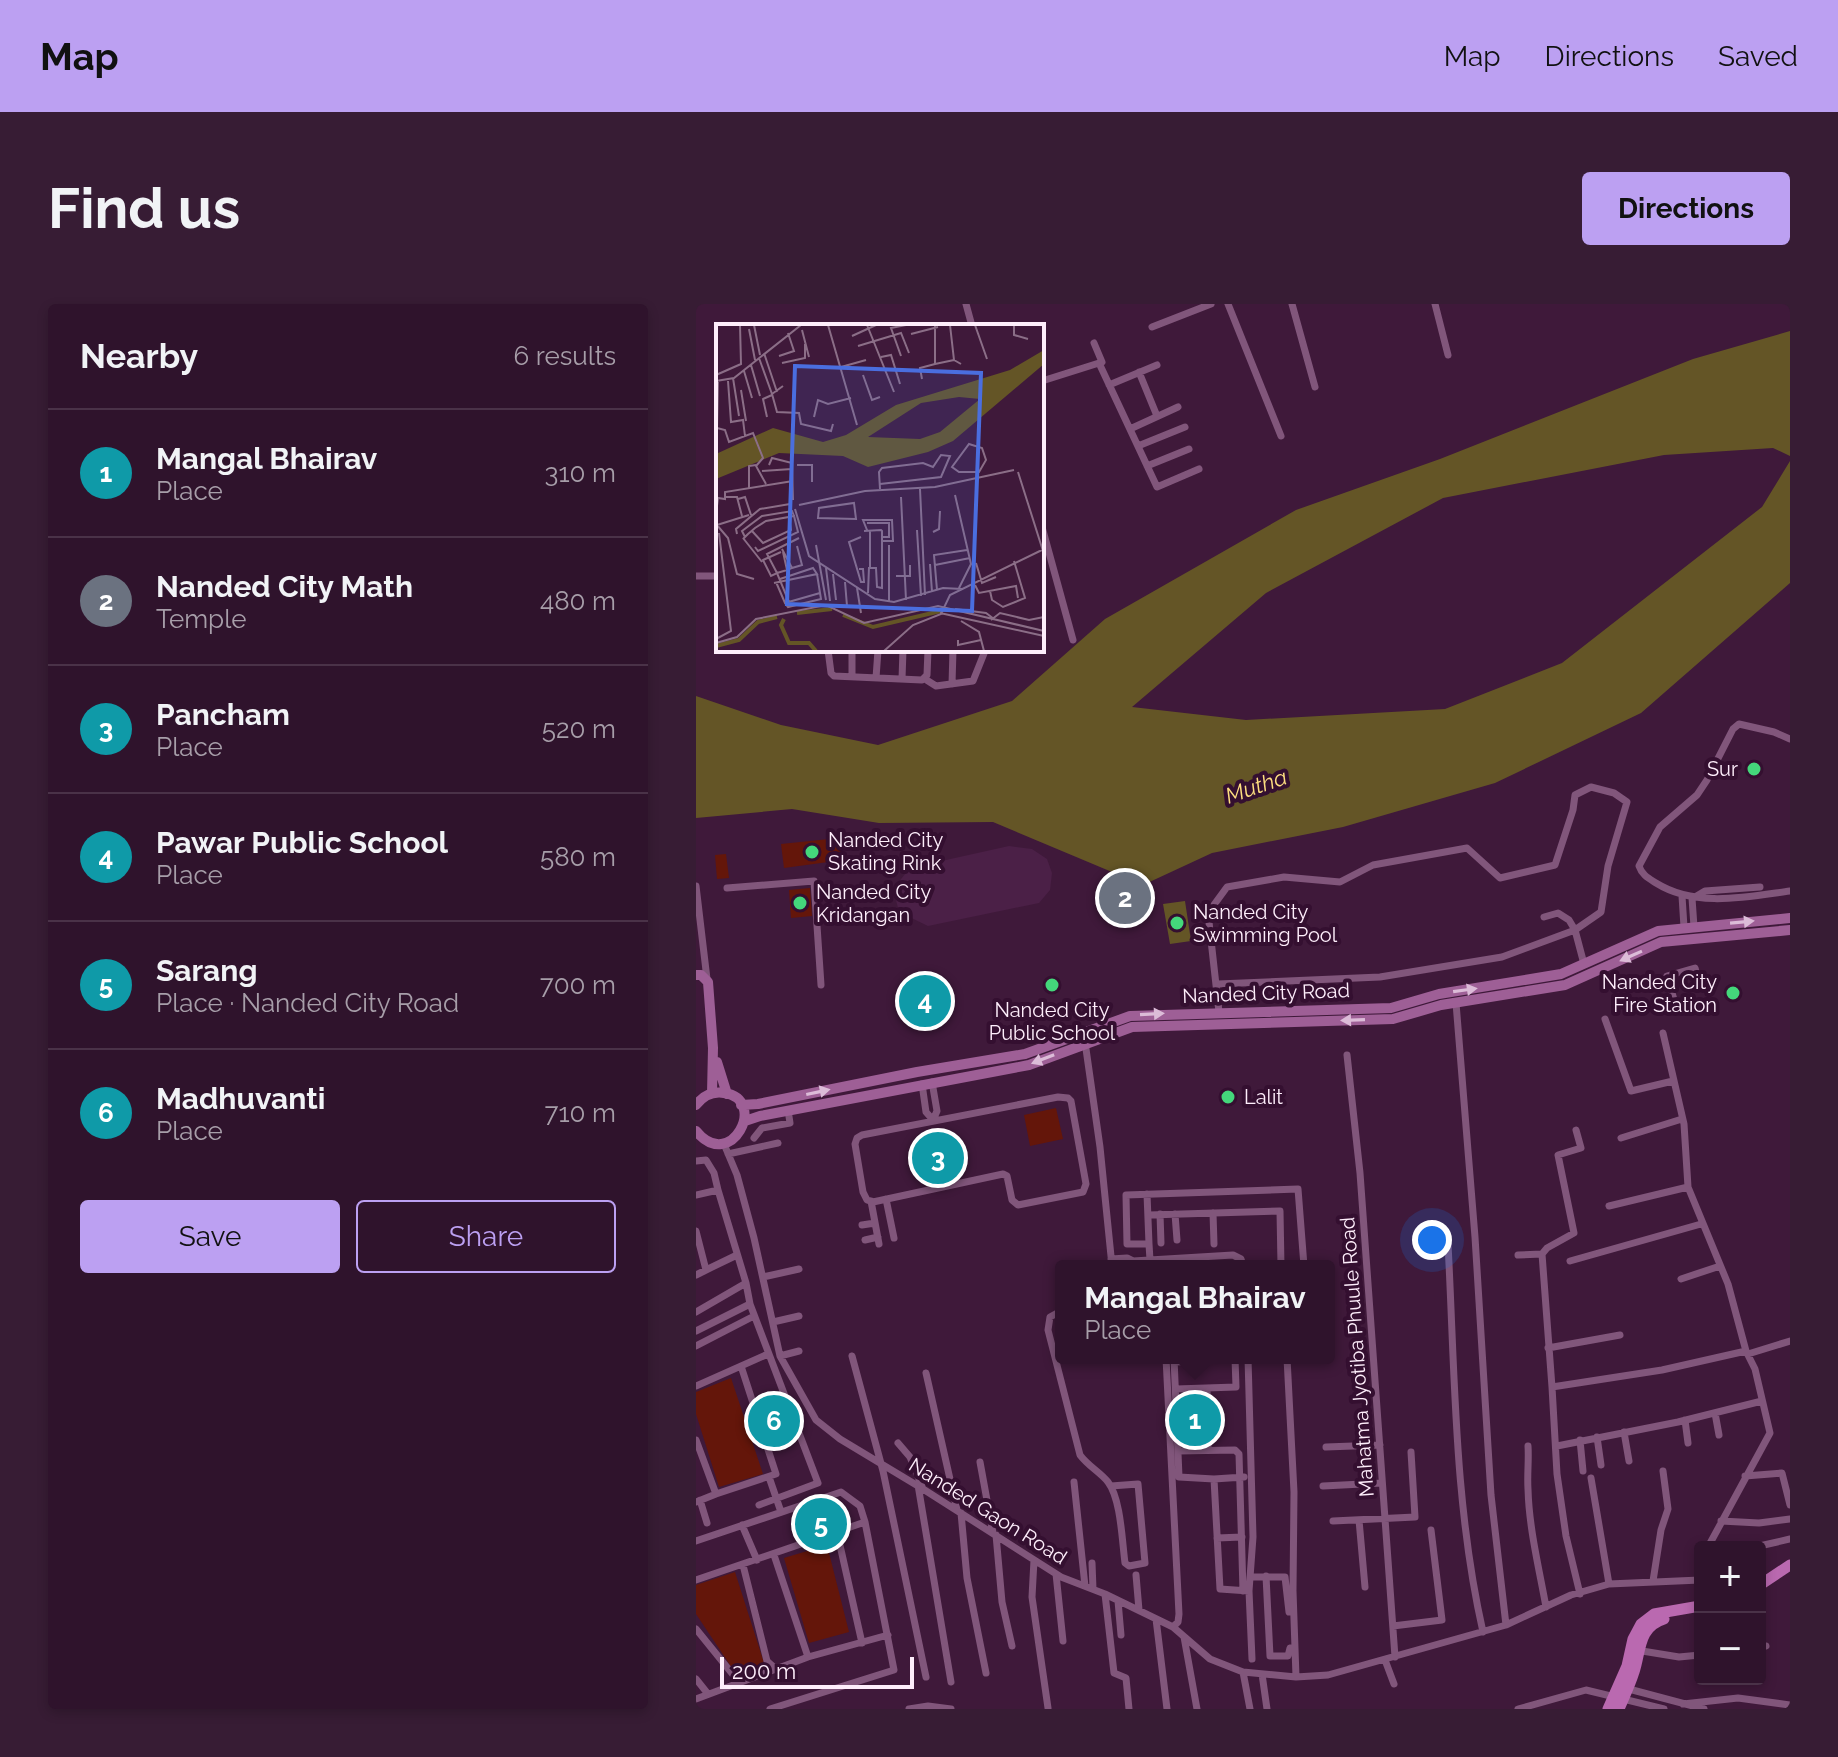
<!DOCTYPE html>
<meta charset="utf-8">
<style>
body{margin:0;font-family:Raleway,sans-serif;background:#371c34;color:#f1f3f6}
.controls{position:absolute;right:24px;bottom:24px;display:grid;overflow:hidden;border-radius:8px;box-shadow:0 4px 12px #0003}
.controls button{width:72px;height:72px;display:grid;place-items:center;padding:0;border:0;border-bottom:2px solid #4a3248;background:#2f132c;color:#f1f3f6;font:40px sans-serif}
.scale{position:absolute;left:24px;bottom:20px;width:194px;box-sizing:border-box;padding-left:8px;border:4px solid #feeefb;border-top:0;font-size:22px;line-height:28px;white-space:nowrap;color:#feeefb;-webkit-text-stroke:6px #340f30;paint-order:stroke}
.you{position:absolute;left:736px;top:936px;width:28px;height:28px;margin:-20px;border:6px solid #fff;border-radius:50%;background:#1a73e8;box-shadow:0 0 0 12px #1a73e833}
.badge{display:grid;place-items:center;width:52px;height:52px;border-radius:50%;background:#bca0f2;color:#fff;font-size:26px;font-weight:700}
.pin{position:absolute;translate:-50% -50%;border:4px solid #fff;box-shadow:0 2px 8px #0006}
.popup{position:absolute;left:359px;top:956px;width:280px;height:104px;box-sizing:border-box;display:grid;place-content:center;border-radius:8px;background:#2f132c;filter:drop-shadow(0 2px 6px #0005);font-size:26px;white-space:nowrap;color:#a79ea9}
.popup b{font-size:30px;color:#f1f3f6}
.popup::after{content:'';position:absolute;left:50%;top:100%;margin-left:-16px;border:16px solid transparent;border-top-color:#2f132c}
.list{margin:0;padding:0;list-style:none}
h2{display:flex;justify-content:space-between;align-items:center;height:104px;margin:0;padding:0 32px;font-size:34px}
h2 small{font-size:26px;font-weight:400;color:#a79ea9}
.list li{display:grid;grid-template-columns:52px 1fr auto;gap:24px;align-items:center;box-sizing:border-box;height:128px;padding:0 32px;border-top:2px solid #4a3248}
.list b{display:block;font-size:30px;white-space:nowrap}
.list p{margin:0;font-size:26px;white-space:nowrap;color:#a79ea9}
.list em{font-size:26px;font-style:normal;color:#a79ea9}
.actions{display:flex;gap:16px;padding:24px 32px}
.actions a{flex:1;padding:18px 0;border:2px solid #bca0f2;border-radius:8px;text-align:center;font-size:28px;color:#bca0f2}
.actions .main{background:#bca0f2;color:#111}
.map{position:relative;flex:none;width:1094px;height:1405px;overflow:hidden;border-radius:8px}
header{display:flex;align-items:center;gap:48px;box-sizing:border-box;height:112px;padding:0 40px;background:#bca0f2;color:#111}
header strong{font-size:38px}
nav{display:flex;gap:44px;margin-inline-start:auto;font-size:28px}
.intro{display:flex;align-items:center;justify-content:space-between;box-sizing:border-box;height:192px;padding:0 48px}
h1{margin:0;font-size:56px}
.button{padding:20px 36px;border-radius:8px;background:#bca0f2;color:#111;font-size:28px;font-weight:700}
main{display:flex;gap:48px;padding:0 48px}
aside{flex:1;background:#2f132c;border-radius:8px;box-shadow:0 4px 12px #0003}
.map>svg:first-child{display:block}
.built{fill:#4b2047}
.green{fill:#64160a}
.water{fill:#645526}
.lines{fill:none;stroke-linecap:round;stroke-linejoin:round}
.street{stroke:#81567b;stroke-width:7}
.secondary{stroke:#9e5f96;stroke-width:10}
.primary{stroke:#ba69b0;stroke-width:11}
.oneway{fill:#dcbcd8}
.poi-dot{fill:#44d77b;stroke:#340f30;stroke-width:3}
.labels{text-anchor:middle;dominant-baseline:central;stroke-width:8;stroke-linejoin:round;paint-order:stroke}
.poi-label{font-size:20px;fill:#feeefb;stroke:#340f30;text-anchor:start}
.street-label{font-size:20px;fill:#feeefb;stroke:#340f30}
.water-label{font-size:22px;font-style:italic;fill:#fedf80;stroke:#340f30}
.inset-river{fill:none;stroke:#645526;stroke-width:4}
.inset-road{fill:none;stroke:#8b6e87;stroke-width:2}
.view{fill:#4a6edf;fill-opacity:0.15;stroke:#4a6edf;stroke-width:4}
.inset-edge{fill:none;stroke:#feeefb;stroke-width:4}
</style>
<header>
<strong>Map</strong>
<nav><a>Map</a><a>Directions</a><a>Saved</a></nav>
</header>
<div class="intro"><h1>Find us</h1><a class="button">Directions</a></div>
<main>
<aside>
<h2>Nearby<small>6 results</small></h2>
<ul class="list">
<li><span class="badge" style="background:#0f9aa8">1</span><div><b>Mangal Bhairav</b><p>Place</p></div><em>310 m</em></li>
<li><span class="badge" style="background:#6b7280">2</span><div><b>Nanded City Math</b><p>Temple</p></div><em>480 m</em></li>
<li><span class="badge" style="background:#0f9aa8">3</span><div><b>Pancham</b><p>Place</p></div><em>520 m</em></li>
<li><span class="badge" style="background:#0f9aa8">4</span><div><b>Pawar Public School</b><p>Place</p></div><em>580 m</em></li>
<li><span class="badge" style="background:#0f9aa8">5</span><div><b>Sarang</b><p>Place · Nanded City Road</p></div><em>700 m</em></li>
<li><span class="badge" style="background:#0f9aa8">6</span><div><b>Madhuvanti</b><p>Place</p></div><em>710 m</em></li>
</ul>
<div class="actions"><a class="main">Save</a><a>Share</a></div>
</aside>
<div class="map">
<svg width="1094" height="1405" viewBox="0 0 1094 1405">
<rect width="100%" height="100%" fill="#3f193a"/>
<path class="built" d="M313,542L336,545L351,555L356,569L354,586L343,599L232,622L203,608L199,592L201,580L214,564Z"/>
<path class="green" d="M143,534L147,556L88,564L85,540Z
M30,550L33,574L21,575L19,551Z
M114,584L116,612L95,614L93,586Z
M360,804L367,835L334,842L328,811Z
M35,1074L67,1170L23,1183L0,1110V1088Z
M131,1241L153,1328L113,1339L88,1254Z
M39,1268L68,1359L40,1370L0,1310V1281Z"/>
<path class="water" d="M1094,27V152L1077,144L968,151L747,194L570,289L436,403L550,416L749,405L866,359L1066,203L1094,157V279L945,409L799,479L647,523L516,549L447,581L297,518L183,519L96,505L0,514V392L85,421L182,441L316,397L409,315L600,206L744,155L997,55Z
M489,597L495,637L474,640L467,600Z"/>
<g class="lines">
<path class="street" d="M270,0L276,22
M532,0L585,132
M596,0L619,83
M739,0L752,51
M456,23L515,0
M398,39L406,58L403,59L461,183L503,165
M443,68L461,112
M346,77L403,59
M413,81L461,61
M434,125L482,103
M442,142L489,123
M451,162L493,145
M346,223L377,336
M0,272H22
M132,346L135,369L138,372L226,376L231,371L232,346
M156,373V346
M180,374L182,346
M206,375L207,346
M229,375L240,382L277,377L289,347
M256,380L257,346
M1094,435L1078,428L1043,420L1037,425L1011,476L1001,491L964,523L943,562C946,571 952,574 960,579C1000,604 1050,593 1094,587
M0,582L11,675
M31,584L118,577L125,681
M986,592L988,623
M999,593L1009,587L1064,583
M996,594L998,623
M848,613L862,609L873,616L879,626L888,660
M522,680L684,673L806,653L879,626L905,608L912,562L931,498L918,489L895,483L879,491L877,506L859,561L804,574L771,544L677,561L644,578L588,573L531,583L512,609L523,708
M760,699L779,933L795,1191L810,1321
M979,699L971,672L999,664L1004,682L1012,681
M909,715L935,787L977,777
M967,729L988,820L992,883L1032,980L1050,1047L1059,1065L1074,1129L1012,1243
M389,738L404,843L416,962
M651,751L664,869L699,1353
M226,780L230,808L237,816L241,807L236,778
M362,793L372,794L375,797L390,880L387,888L322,901L316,896L311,872L307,870L177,898L171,896L167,888L159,840L161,834L166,831Z
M58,834L66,824L94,819L92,806
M925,834L986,815
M28,840L41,871L58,934L84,1052L120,1116L144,1135L227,1185L365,1273L409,1290L477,1323L514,1355L547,1368L600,1373L632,1371L810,1321L875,1291L913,1280L1004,1276
M32,850L82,839
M0,857L10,856L18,869L22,886L0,891
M451,890L453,940
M190,895L198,934
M175,897L183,940
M913,902L992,883
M517,909L518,940
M464,910L465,939
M479,910L481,936
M453,911L584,907L585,962
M166,921L179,919
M0,927L10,966L0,971
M169,936L182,933
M752,940C759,1070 758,1200 787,1328
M846,950L851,944L878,929L862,851L885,844L880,826
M822,951L846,950L856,1083
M415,955L431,954L437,957L431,961H416
M454,956L453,940H431L430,891L602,885L608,962
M437,957L537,951L545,955L547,962
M874,957L1005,920
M10,966L41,951
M67,973L103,965
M985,975L1024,962
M50,979L54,1000L122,1179L63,1201
M365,1007L354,1013L352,1026L384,1151C392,1162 404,1168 412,1178C425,1195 426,1237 429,1259L433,1262L449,1259L442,1180L415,1182
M0,1008L50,979L22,886
M77,1018L103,1012
M0,1027L54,1000
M0,1042L58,1012
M852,1044L924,1031
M1052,1050L1094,1037
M84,1052L103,1047
M156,1052L187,1167L230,1373
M470,1054L483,1310L482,1318L477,1323
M478,1054L483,1173L518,1175L524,1285L553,1287L557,1233L552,1054
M591,1054L598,1188L597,1287L600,1373
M479,1058L552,1055
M230,1069L261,1206
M0,1082L72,1050
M511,1084L512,1146
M480,1085L540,1083L539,1054
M1019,1109L1023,1131
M989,1116L992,1139
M928,1128L933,1157
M901,1133L905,1161
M0,1136L20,1190L0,1198
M884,1136L887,1167
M202,1139L214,1153L227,1185
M832,1142C833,1156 831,1171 832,1185C833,1224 843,1264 850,1303
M861,1142L982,1118L1066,1097
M630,1143L684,1141
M482,1147L539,1146L543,1150L547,1287
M284,1158L297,1229
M1049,1172L1086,1169L1094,1201
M73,1173L85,1208
M895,1174L913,1280
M518,1175L548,1173
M378,1178L389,1282
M222,1181L255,1378
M627,1182L686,1179
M20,1190L80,1170L45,1062
M4,1196L11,1219
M265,1209L271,1274L290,1369
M663,1216L669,1283
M637,1217L719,1213L715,1148
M1025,1217L1063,1219L1094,1215
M46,1221L61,1256
M141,1228L166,1339
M300,1231L306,1298L316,1342
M521,1234L546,1233
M0,1237L145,1188L164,1202L169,1218L0,1276
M1059,1243L1094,1235
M78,1251L112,1353
M338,1256L336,1293L352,1404
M396,1259L397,1285
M47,1261L71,1357L80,1365
M360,1270L367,1337
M440,1271L443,1306
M570,1272L574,1352H592L594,1344
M556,1273H589L593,1308
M957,1277L965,1226L972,1205L967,1167
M553,1287L556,1355
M409,1290L418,1369L430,1374L433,1405
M884,1290L870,1232L861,1170L856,1083L966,1066L1050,1047
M422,1297L425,1331
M460,1315L471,1405
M697,1322L746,1316L735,1226
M0,1325L43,1378
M488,1333L501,1405
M1064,1343L1070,1342
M940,1346L983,1353L1004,1351
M689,1356L698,1380
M547,1368L554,1405
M566,1370L571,1405
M0,1375L12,1390
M929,1384L1008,1405
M0,1395L112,1353L192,1331
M987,1400L1042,1394L1094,1401
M74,1405L198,1366L169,1218
M213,1405L232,1402L255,1405
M822,1405L890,1386L968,1405"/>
<path class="secondary" d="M0,671H5L12,678L17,744L16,789
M21,758L31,790
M0,801C7,792 16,787 28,789C73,795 35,870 0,827
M45,801L62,800L221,768L329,750L434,712L695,704L743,690L865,670L962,627L1094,614
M49,817L64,812L333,761L436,723L697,715L745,701L869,681L965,638L1094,626"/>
<path class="primary" d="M1064,1281L1094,1261
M912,1405L931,1362L937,1335L945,1320L958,1310L1004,1302
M923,1405C928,1393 934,1381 938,1368C945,1347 942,1323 968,1315"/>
</g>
<defs><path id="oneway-solid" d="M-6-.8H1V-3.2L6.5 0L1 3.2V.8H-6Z" transform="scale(2)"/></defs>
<g class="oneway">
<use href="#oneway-solid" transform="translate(1046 618) rotate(-5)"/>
<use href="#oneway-solid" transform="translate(935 652) rotate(156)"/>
<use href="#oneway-solid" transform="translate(769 686) rotate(-8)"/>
<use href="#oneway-solid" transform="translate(456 710) rotate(-3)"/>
<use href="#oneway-solid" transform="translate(657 716) rotate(178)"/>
<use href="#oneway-solid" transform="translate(347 755) rotate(159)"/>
<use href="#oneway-solid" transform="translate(122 788) rotate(-12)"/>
</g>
<g class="poi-dot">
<circle cx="1058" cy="465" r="8"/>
<circle cx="116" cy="548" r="8"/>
<circle cx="104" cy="599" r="8"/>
<circle cx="481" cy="619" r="8"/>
<circle cx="356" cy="681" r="8"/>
<circle cx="1037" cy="689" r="8"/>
<circle cx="532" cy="793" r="8"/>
</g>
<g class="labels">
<g class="poi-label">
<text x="1042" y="465" text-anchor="end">Sur</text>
<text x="132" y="536">Nanded City<tspan x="132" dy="23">Skating Rink</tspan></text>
<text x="120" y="588">Nanded City<tspan x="120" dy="23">Kridangan</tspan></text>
<text x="497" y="608">Nanded City<tspan x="497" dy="23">Swimming Pool</tspan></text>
<text x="1021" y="678" text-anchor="end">Nanded City<tspan x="1021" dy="23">Fire Station</tspan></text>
<text x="356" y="706" text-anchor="middle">Nanded City<tspan x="356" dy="23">Public School</tspan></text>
<text x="548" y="793">Lalit</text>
</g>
<g class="street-label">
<text transform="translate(570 689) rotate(-2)">Nanded City Road</text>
<text transform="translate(661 1053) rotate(-94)">Mahatma Jyotiba Phuule Road</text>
<text transform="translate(292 1207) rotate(32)">Nanded Gaon Road</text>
</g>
<g class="water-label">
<text transform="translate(560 482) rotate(-19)">Mutha</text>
</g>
</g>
<g transform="translate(20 20)">
<rect width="328" height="328" fill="#3f193a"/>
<path d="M328,26V40L237,117L212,128L152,143L127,132L63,129L0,155V130L57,104L107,118L130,111L180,81L294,46ZM243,73L264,75L224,108L204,115L152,113L205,79Z" fill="#645526" fill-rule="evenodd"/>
<path class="inset-river" d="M81,289L116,285M127,291L157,303L225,287M68,295L65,301L73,319H93L100,327M0,322L23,316L42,298L61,293"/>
<path class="inset-road" d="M38,1L44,31M112,1L141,101M151,1L178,68M219,1V40L238,36M234,1L238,36L245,40M259,1L271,35M298,1V11L312,15M33,5L39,36M86,6L93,33M195,10L222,3M136,12L160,1M142,22L185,9L193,29M48,29L61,68M63,32L78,27L72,9M185,32L175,4L190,1M165,33L175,31L184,60M43,34L56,70L67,62M66,39L89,34V20M35,41L44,72M125,43L150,36M28,47L36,74M0,51L25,40L24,1M147,51L156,76L164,73M17,54L23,92M206,55L204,44L219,40M0,57L18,54L85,1M12,57L15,98L27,96L29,112M25,66L30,97M56,70L61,88L83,89L85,100L115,107L117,100M51,93L47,75L56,71M98,93L102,76L112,80L135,74M1,104L9,106L13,118L37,109L47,134L40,142L50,160M1,104L2,57M253,120L266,124L270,136L263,148H243L236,143ZM53,141L56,134L76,139L77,176M81,141H96V158M46,147L76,145M302,148L327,227M164,160L225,153L234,132L225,131L217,143L207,139L166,144L163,148L164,165M33,165V142L40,141M204,165L209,271M239,171L255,240L243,264M9,173H21L26,192M185,173L190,276M22,175L29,173L35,191M138,179L140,195L102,194L103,184ZM83,181L149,167L219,163L298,146M79,185L93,232L159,275L178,278L227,264L246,265M0,190L2,174L9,175V168L77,157M151,199H173V213H167M0,200L12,214L21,250L38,255M1,201L33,191M151,206L147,196H176L177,217H167M201,206L205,272M148,207L165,206L166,207V264L161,263L160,244H154V207M217,208L223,205L224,187M21,210L20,205L44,185L74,180M29,213L26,207L46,192L76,187L78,192L73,193M27,214L46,238M27,215L32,210L39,204L50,197L73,193L75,206L47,219L36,207M100,221L110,276M39,223L42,227L82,208L78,192M66,225L76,244L71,246L67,228M65,228L47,236L55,252L61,249L73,278M260,239L266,259L280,253M214,240L216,268M219,241L254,234M76,244L86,241L81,222M110,244L114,277M143,245H147L148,258H145L133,218L145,213M71,246L61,249L51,230L83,214M117,250L120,276M180,252H194V241M60,258L69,279L104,269M129,258L131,282M58,259L101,250L97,244L64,255M259,261L263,269L300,262L302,274M141,264L145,289M221,266L218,231L251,226M274,267L276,276L287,283L309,274L298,237M152,269L153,243M173,278V221M69,279L72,283L105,275L101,250M239,285L270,289L278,295M224,289L328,312M275,296L284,289L313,296L328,293M245,297L263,308L268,327M0,315L15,307L3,209M242,316V321L265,316M0,319L21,313L40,295L110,281L148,299L222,282L328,307M168,327L197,301L225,290L234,271L328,225"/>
<path class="view" d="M79,42L265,49L256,287L71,280Z"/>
<rect width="328" height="328" class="inset-edge"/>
</g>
</svg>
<div class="controls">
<button>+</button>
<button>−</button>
</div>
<div class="scale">200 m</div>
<div class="you"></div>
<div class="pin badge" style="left:499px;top:1116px;background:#0f9aa8">1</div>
<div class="popup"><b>Mangal Bhairav</b>Place</div>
<div class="pin badge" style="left:429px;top:594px;background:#6b7280">2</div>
<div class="pin badge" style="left:242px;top:854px;background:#0f9aa8">3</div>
<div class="pin badge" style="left:229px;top:697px;background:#0f9aa8">4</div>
<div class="pin badge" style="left:125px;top:1220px;background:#0f9aa8">5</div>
<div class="pin badge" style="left:78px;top:1117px;background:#0f9aa8">6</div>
</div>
</main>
